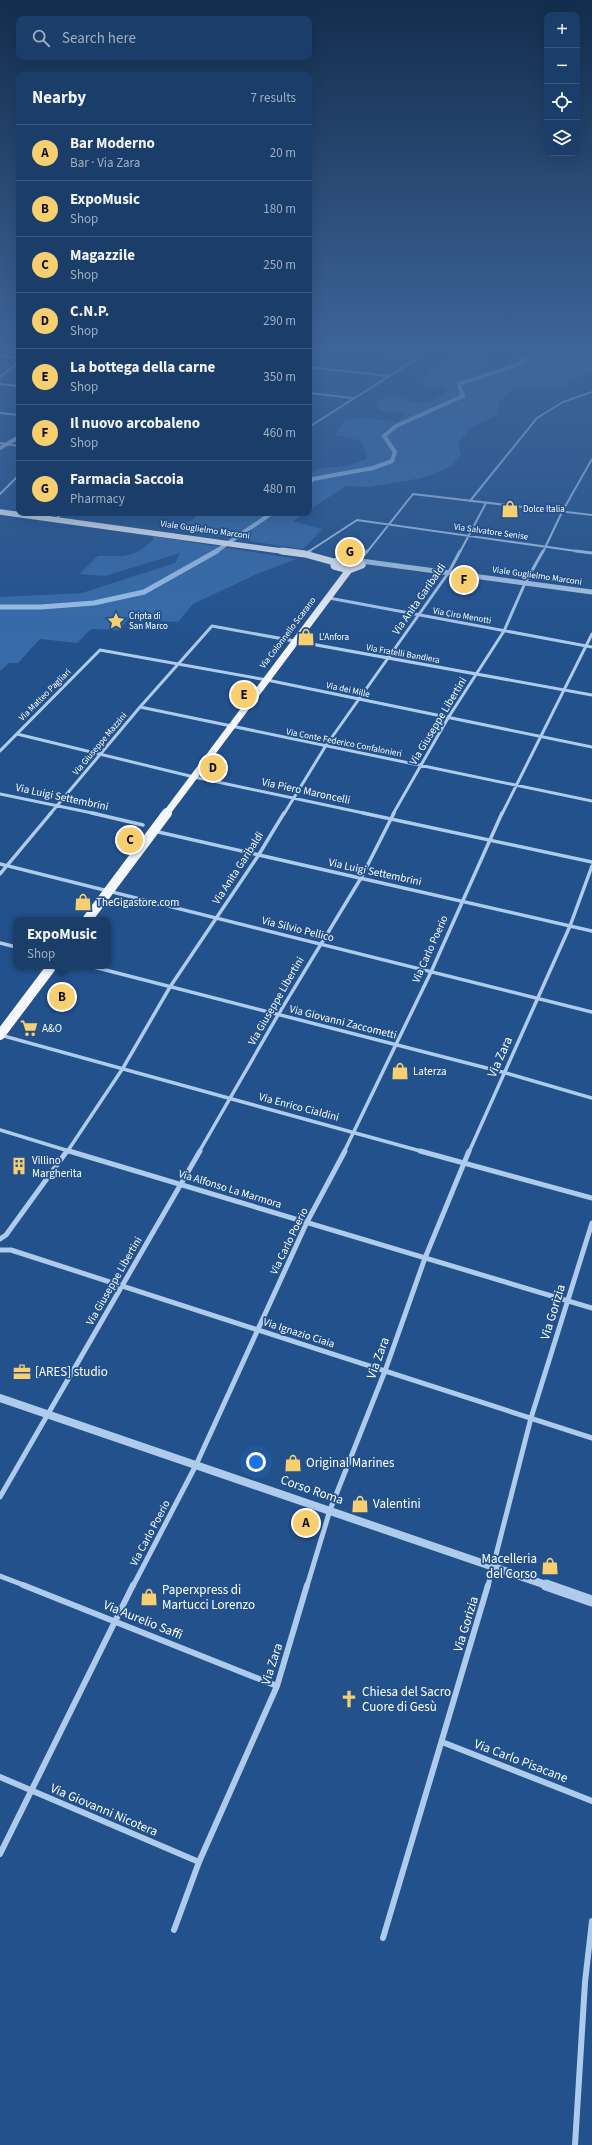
<!DOCTYPE html>
<meta charset="utf-8">
<style>
body{margin:0;font-family:"Source Sans 3",sans-serif;background:#274871;color:#f1f3f6}
.controls{position:absolute;right:12px;top:12px;display:grid;overflow:hidden;border-radius:8px;box-shadow:0 4px 16px #0002}
.controls button{width:36px;height:36px;display:grid;place-items:center;padding:0;border:0;border-bottom:1px solid #38567d;background:#1a3d69;color:#f1f3f6;font:20px sans-serif}
.you{position:absolute;left:256px;top:1462px;width:14px;height:14px;margin:-10px;border:3px solid #fff;border-radius:50%;background:#1a73e8;box-shadow:0 0 0 6px #1a73e833}
.badge{display:grid;place-items:center;width:26px;height:26px;border-radius:50%;background:#f7cf71;color:#111;font-size:13px;font-weight:700}
.pin{position:absolute;translate:-50% -50%;border:2px solid #fff;box-shadow:0 1px 4px #0006}
.popup{position:absolute;left:13px;top:917px;width:98px;height:52px;box-sizing:border-box;display:grid;place-content:center;border-radius:8px;background:#1a3d69;filter:drop-shadow(0 1px 3px #0005);font-size:13px;white-space:nowrap;color:#9faec0}
.popup b{font-size:15px;color:#f1f3f6}
.popup::after{content:'';position:absolute;left:50%;top:100%;margin-left:-8px;border:8px solid transparent;border-top-color:#1a3d69}
.list{margin:0;padding:0;list-style:none}
h2{display:flex;justify-content:space-between;align-items:center;height:52px;margin:0;padding:0 16px;font-size:17px}
h2 small{font-size:13px;font-weight:400;color:#9faec0}
.list li{display:grid;grid-template-columns:26px 1fr auto;gap:12px;align-items:center;box-sizing:border-box;height:56px;padding:0 16px;border-top:1px solid #38567d}
.list b{display:block;font-size:15px;white-space:nowrap}
.list p{margin:0;font-size:13px;white-space:nowrap;color:#9faec0}
.list em{font-size:13px;font-style:normal;color:#9faec0}
.icon{flex:none;width:22px;height:22px;fill:none;stroke:currentColor;stroke-width:2;stroke-linecap:round;stroke-linejoin:round}
.map{position:relative;flex:none;width:592px;height:2145px;overflow:hidden}
.search{position:absolute;background:#1a3d69;box-shadow:0 4px 16px #0002;left:16px;top:16px;width:296px;height:44px;display:flex;align-items:center;gap:10px;box-sizing:border-box;padding:0 14px;border-radius:8px;color:#9faec0;font-size:15px}
.panel{position:absolute;background:#1a3d69;box-shadow:0 4px 16px #0002;left:16px;top:72px;width:296px;height:444px;border-radius:8px}
.map>svg:first-child{display:block}
.green{fill:#366ba9}
.lines{fill:none;stroke-linecap:round;stroke-linejoin:round}
.stream-far1{stroke:#a3c6ec;stroke-width:4}
.stream{stroke:#a3c6ec;stroke-width:5}
.minor-far4{stroke:#afcbeb;stroke-width:2}
.minor-far3{stroke:#afcbeb;stroke-width:3}
.minor-far2{stroke:#afcbeb;stroke-width:3.5}
.minor-far1{stroke:#afcbeb;stroke-width:5}
.minor{stroke:#afcbeb;stroke-width:6}
.tertiary-far3{stroke:#afcbeb;stroke-width:4}
.tertiary-far2{stroke:#afcbeb;stroke-width:5}
.tertiary-far1{stroke:#afcbeb;stroke-width:8}
.tertiary{stroke:#afcbeb;stroke-width:11}
.primary-far2{stroke:#f4f8fe;stroke-width:5.5}
.primary-far1{stroke:#f4f8fe;stroke-width:7}
.primary{stroke:#f4f8fe;stroke-width:10}
.labels{text-anchor:middle;dominant-baseline:central;stroke-width:3.5;stroke-linejoin:round;paint-order:stroke}
.far-poi-label{font-size:9px;fill:#fff;stroke:#22518c;text-anchor:start}
.far-street-label{font-size:9px;fill:#fff;stroke:#22518c}
.street-label{font-size:11px;fill:#fff;stroke:#22518c}
.poi-label{font-size:11px;fill:#fff;stroke:#22518c;text-anchor:start}
.near-street-label{font-size:13px;fill:#fff;stroke:#22518c}
.near-poi-label{font-size:13px;fill:#fff;stroke:#22518c;text-anchor:start}
</style>
<div class="map">
<svg width="592" height="2145" viewBox="0 0 592 2145">
<rect width="100%" height="100%" fill="#22518c"/>
<path class="green" d="M528,347H592V372L568,380L567,386C557,392 544,386 533,386C514,385 497,395 497,415L470,428L458,444L461,456L450,467L422,478L369,487L346,486L309,510V473L320,468L346,466L367,459L366,451L359,440L334,435L346,419L367,418L399,422L404,414L378,410L376,401L395,395C417,404 423,408 445,393L446,388L427,387L420,384L431,369L453,357L458,349L488,353L492,366L463,376L498,371Z
M200,513H305L293,521L322,529L303,549L161,528L191,521Z
M152,536L296,559L257,574L193,604L178,622L128,619L119,630L91,629L77,643L40,639L18,663H9L0,671V597L82,593L175,563L180,553L105,576L79,574L98,556C125,556 133,559 154,539Z"/>
<g class="lines">
<path class="stream-far1" d="M309,483L313,479L373,468L392,461L395,452L384,436L396,426L463,396L459,384L516,365L548,347
M215,552L272,513"/>
<path class="stream" d="M0,607H41L94,603L144,592L217,551"/>
<path class="minor-far4" d="M341,347L421,356
M0,356L19,358
M309,367L388,376
M0,377L19,362
M0,384L19,386
M309,393L353,398
M0,413L19,415
M309,427L421,356L430,347
M0,443L19,446
M0,494L19,475
M470,501L537,418L563,402L592,392
M56,519L62,513
M308,552L357,520L583,552
M367,552L413,494L592,515
M460,552L486,503
M543,552L562,512L592,459"/>
<path class="minor-far3" d="M576,551L592,553
M305,554L310,551
M357,558L364,555L367,551
M329,598L592,647
M140,707L592,801
M17,734L194,777L368,814
M0,751L100,650L267,680L592,747
M0,794L97,814
M50,814L140,707L212,626L592,695
M284,814L325,747L449,572L460,551
M393,814L448,718L504,631L525,583L543,551
M502,814L592,634"/>
<path class="minor-far2" d="M92,813L143,825
M363,813L592,862
M154,831L592,931
M0,864L592,1012
M0,874L51,813
M0,943L16,947
M90,966L506,1073L592,1098
M0,1035L424,1152
M0,1130L72,1152
M67,1152L123,1068L170,987L258,856L284,813
M199,1152L278,1015L361,878L394,813
M344,1152L431,972L502,813
M469,1152L570,926L592,866"/>
<path class="minor-far1" d="M69,1151L592,1308
M420,1151L592,1198
M0,1239L6,1235L67,1151
M0,1250H11L592,1438
M0,1497L200,1151
M0,1576L26,1586
M133,1586L196,1465L307,1222L345,1151
M307,1586L330,1510L385,1371L425,1258L469,1151
M488,1586L531,1418L592,1223"/>
<path class="minor" d="M23,1585L277,1686
M442,1742L592,1801
M0,1777L199,1862
M0,1854L133,1585
M174,1930L199,1862L277,1686L307,1585
M383,1938L488,1585
M575,2145L585,1982L592,1921"/>
<path class="tertiary-far3" d="M0,448L19,437"/>
<path class="tertiary-far2" d="M361,561L592,592"/>
<path class="tertiary-far1" d="M0,1398L549,1586"/>
<path class="tertiary" d="M546,1585L592,1601"/>
<path class="primary-far2" d="M0,512L289,552"/>
<path class="primary-far1" d="M282,551L305,554L334,562
M348,557L359,560L362,565L349,570L334,566V562Z
M166,814L349,570"/>
<path class="primary" d="M87,920L167,813
M0,1035L52,966"/>
</g>
<linearGradient id="sky" x2="0" y2="1"><stop stop-color="#132d4d"/><stop offset="0.54" stop-color="#3e6599"/><stop offset="1" stop-color="#3e6599" stop-opacity="0"/></linearGradient>
<rect width="592" height="648" fill="url(#sky)"/>
<defs>
<g id="shop-bare" transform="scale(1.38)"><path d="M-5-2.5h2.3a2.7 3.5 0 0 1 5.4 0H5L5.5 6h-11ZM-1.5-2.5h3a1.5 2.3 0 0 0-3 0Z" fill="#f7cf71" stroke="#22518c" stroke-width="2.5" paint-order="stroke"/></g>
<g id="sight-bare" transform="scale(1.38)"><path d="M0-6L1.8-2.2L6-1.7L2.9 1.2L3.7 5.4L0 3.3L-3.7 5.4L-2.9 1.2L-6-1.7L-1.8-2.2Z" fill="#f7cf71" stroke="#22518c" stroke-width="2.5" paint-order="stroke"/></g>
<g id="supermarket-bare" transform="scale(1.38)"><path d="M-6-5.5h2.5l.6 2H6L4.5 2H-2.5L-4.4-4H-6ZM-1.5 3.2a1.3 1.3 0 1 0 .1 0ZM3 3.2a1.3 1.3 0 1 0 .1 0Z" fill="#f7cf71" stroke="#22518c" stroke-width="2.5" paint-order="stroke"/></g>
<g id="building-bare" transform="scale(1.38)"><path d="M-4-6H4V6H1V3H-1V6H-4ZM-2.5-4.3h1.7v1.8h-1.7ZM.8-4.3h1.7v1.8H.8ZM-2.5-1h1.7V.8h-1.7ZM.8-1h1.7V.8H.8Z" fill="#f7cf71" stroke="#22518c" stroke-width="2.5" paint-order="stroke"/></g>
<g id="office-bare" transform="scale(1.38)"><path d="M-6-3h4V-5.5h4V-3h4V5H-6ZM-1-4.5V-3h2v-1.5ZM-6 0V1H6V0Z" fill="#f7cf71" stroke="#22518c" stroke-width="2.5" paint-order="stroke"/></g>
<g id="church-bare" transform="scale(1.38)"><path d="M-1.2-6h2.4v3.5h3.3v2.4h-3.3V6h-2.4V-.1h-3.3v-2.4h3.3Z" fill="#f7cf71" stroke="#22518c" stroke-width="2.5" paint-order="stroke"/></g>
</defs>
<g fill-rule="evenodd">
<use href="#shop-bare" x="510" y="509"/>
<use href="#sight-bare" x="116" y="621"/>
<use href="#shop-bare" x="306" y="637"/>
<use href="#shop-bare" x="83" y="902"/>
<use href="#supermarket-bare" x="29" y="1028"/>
<use href="#shop-bare" x="400" y="1071"/>
<use href="#building-bare" x="19" y="1166"/>
<use href="#office-bare" x="22" y="1372"/>
<use href="#shop-bare" x="293" y="1463"/>
<use href="#shop-bare" x="360" y="1504"/>
<use href="#shop-bare" x="550" y="1566"/>
<use href="#shop-bare" x="149" y="1597"/>
<use href="#church-bare" x="349" y="1699"/>
</g>
<g class="labels">
<g class="far-poi-label">
<text x="523" y="509">Dolce Italia</text>
<text x="129" y="616">Cripta di<tspan x="129" dy="10">San Marco</tspan></text>
<text x="319" y="637">L'Anfora</text>
</g>
<g class="far-street-label">
<text transform="translate(205 530) rotate(8)">Viale Guglielmo Marconi</text>
<text transform="translate(491 532) rotate(8)">Via Salvatore Senise</text>
<text transform="translate(537 576) rotate(8)">Viale Guglielmo Marconi</text>
<text transform="translate(462 616) rotate(10)">Via Ciro Menotti</text>
<text transform="translate(288 633) rotate(-53)">Via Colonnello Scarano</text>
<text transform="translate(403 654) rotate(10)">Via Fratelli Bandiera</text>
<text transform="translate(348 690) rotate(12)">Via dei Mille</text>
<text transform="translate(45 695) rotate(-45)">Via Matteo Pagliari</text>
<text transform="translate(344 743) rotate(11)">Via Conte Federico Confalonieri</text>
<text transform="translate(100 744) rotate(-50)">Via Giuseppe Mazzini</text>
</g>
<g class="street-label">
<text transform="translate(419 599) rotate(-55)">Via Anita Garibaldi</text>
<text transform="translate(438 721) rotate(-59)">Via Giuseppe Libertini</text>
<text transform="translate(306 791) rotate(12)">Via Piero Maroncelli</text>
<text transform="translate(62 797) rotate(12)">Via Luigi Settembrini</text>
<text transform="translate(238 868) rotate(-57)">Via Anita Garibaldi</text>
<text transform="translate(375 872) rotate(12)">Via Luigi Settembrini</text>
<text transform="translate(298 929) rotate(14)">Via Silvio Pellico</text>
<text transform="translate(430 949) rotate(-66)">Via Carlo Poerio</text>
<text transform="translate(276 1001) rotate(-60)">Via Giuseppe Libertini</text>
<text transform="translate(343 1022) rotate(14)">Via Giovanni Zaccometti</text>
<text transform="translate(299 1107) rotate(15)">Via Enrico Cialdini</text>
<text transform="translate(230 1189) rotate(17)">Via Alfonso La Marmora</text>
<text transform="translate(289 1241) rotate(-64)">Via Carlo Poerio</text>
<text transform="translate(114 1281) rotate(-60)">Via Giuseppe Libertini</text>
<text transform="translate(299 1333) rotate(18)">Via Ignazio Ciaia</text>
<text transform="translate(150 1533) rotate(-62)">Via Carlo Poerio</text>
</g>
<g class="poi-label">
<text x="96" y="902">TheGigastore.com</text>
<text x="42" y="1028">A&amp;O</text>
<text x="413" y="1071">Laterza</text>
<text x="32" y="1160">Villino<tspan x="32" dy="13">Margherita</tspan></text>
</g>
<g class="near-street-label">
<text transform="translate(500 1057) rotate(-66)">Via Zara</text>
<text transform="translate(553 1312) rotate(-73)">Via Gorizia</text>
<text transform="translate(378 1358) rotate(-70)">Via Zara</text>
<text transform="translate(312 1490) rotate(19)">Corso Roma</text>
<text transform="translate(143 1620) rotate(22)">Via Aurelio Saffi</text>
<text transform="translate(466 1624) rotate(-73)">Via Gorizia</text>
<text transform="translate(272 1664) rotate(-72)">Via Zara</text>
<text transform="translate(521 1761) rotate(21)">Via Carlo Pisacane</text>
<text transform="translate(104 1810) rotate(23)">Via Giovanni Nicotera</text>
</g>
<g class="near-poi-label">
<text x="35" y="1372">[ARES] studio</text>
<text x="306" y="1463">Original Marines</text>
<text x="373" y="1504">Valentini</text>
<text x="537" y="1559" text-anchor="end">Macelleria<tspan x="537" dy="15">del Corso</tspan></text>
<text x="162" y="1590">Paperxpress di<tspan x="162" dy="15">Martucci Lorenzo</tspan></text>
<text x="362" y="1692">Chiesa del Sacro<tspan x="362" dy="15">Cuore di Gesù</tspan></text>
</g>
</g>
</svg>
<div class="controls">
<button>+</button>
<button>−</button>
<button><svg class="icon" aria-label="locate" viewBox="0 0 24 24"><circle cx="12" cy="12" r="6"/><path d="M12 2v4M12 18v4M2 12h4M18 12h4"/></svg></button>
<button><svg class="icon" aria-label="layers" viewBox="0 0 24 24"><path d="M12 4l9 5-9 5-9-5zM3 14l9 5 9-5"/></svg></button>
</div>
<div class="you"></div>
<div class="pin badge" style="left:306px;top:1523px">A</div>
<div class="pin badge" style="left:62px;top:997px">B</div>
<div class="popup"><b>ExpoMusic</b>Shop</div>
<div class="pin badge" style="left:130px;top:840px">C</div>
<div class="pin badge" style="left:213px;top:768px">D</div>
<div class="pin badge" style="left:244px;top:695px">E</div>
<div class="pin badge" style="left:464px;top:580px">F</div>
<div class="pin badge" style="left:350px;top:552px">G</div>
<div class="search"><svg class="icon" aria-label="search" viewBox="0 0 24 24"><circle cx="10" cy="10" r="6"/><path d="M15 15l6 6"/></svg>Search here</div>
<section class="panel">
<h2>Nearby<small>7 results</small></h2>
<ul class="list">
<li><span class="badge">A</span><div><b>Bar Moderno</b><p>Bar · Via Zara</p></div><em>20 m</em></li>
<li><span class="badge">B</span><div><b>ExpoMusic</b><p>Shop</p></div><em>180 m</em></li>
<li><span class="badge">C</span><div><b>Magazzile</b><p>Shop</p></div><em>250 m</em></li>
<li><span class="badge">D</span><div><b>C.N.P.</b><p>Shop</p></div><em>290 m</em></li>
<li><span class="badge">E</span><div><b>La bottega della carne</b><p>Shop</p></div><em>350 m</em></li>
<li><span class="badge">F</span><div><b>Il nuovo arcobaleno</b><p>Shop</p></div><em>460 m</em></li>
<li><span class="badge">G</span><div><b>Farmacia Saccoia</b><p>Pharmacy</p></div><em>480 m</em></li>
</ul>
</section>
</div>
